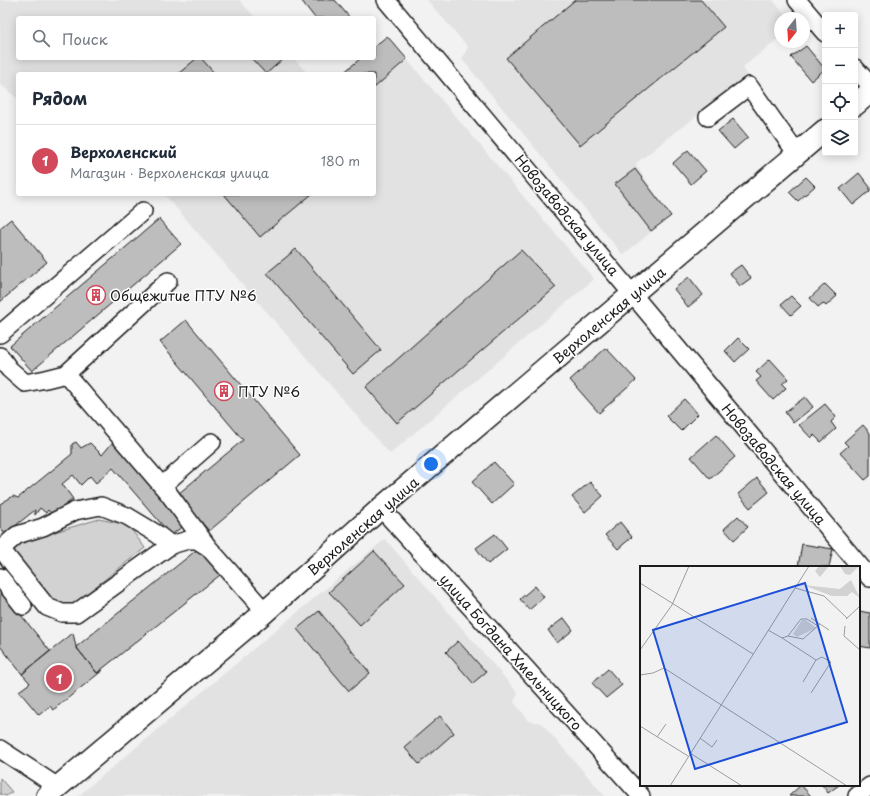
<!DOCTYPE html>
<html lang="ru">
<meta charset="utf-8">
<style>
body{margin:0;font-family:"Playpen Sans",sans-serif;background:#f6f6f7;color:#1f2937}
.controls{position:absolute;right:12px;top:12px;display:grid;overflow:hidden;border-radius:4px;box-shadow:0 2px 10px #0003}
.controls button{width:36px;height:36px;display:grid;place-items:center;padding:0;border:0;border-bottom:1px solid #e0e1e3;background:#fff;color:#1f2937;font:20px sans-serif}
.compass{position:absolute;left:774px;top:12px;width:36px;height:36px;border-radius:50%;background:#fff;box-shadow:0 2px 10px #0003;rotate:197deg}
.you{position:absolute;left:431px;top:464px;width:14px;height:14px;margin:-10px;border:3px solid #fff;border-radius:50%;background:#1a73e8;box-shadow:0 0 0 6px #1a73e833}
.badge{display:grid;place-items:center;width:26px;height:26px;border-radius:50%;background:#d1495b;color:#fff;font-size:13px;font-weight:700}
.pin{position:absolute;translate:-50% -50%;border:2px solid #fff;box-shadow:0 1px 4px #0006}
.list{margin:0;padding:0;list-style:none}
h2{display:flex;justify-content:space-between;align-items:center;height:52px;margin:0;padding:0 16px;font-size:17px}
h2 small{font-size:13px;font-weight:400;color:#747a83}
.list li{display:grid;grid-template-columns:26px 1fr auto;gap:12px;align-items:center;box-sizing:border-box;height:72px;padding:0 16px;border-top:1px solid #e0e1e3}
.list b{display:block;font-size:15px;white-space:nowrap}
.list p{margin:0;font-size:13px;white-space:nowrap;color:#747a83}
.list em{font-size:13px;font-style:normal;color:#747a83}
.icon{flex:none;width:22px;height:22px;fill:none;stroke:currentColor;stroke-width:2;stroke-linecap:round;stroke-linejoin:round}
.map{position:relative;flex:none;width:870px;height:796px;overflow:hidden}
.search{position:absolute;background:#fff;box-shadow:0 2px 10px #0003;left:16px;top:16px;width:360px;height:44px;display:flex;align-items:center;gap:10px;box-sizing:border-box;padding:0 14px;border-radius:4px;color:#747a83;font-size:15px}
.panel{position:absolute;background:#fff;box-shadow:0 2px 10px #0003;left:16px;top:72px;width:360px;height:124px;border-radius:4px}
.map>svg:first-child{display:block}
.built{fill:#e2e2e2}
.green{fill:#d2d2d2;stroke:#777}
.building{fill:#bdbdbd;stroke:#1c1c1c}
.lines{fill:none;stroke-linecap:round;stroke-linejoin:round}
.minor-casing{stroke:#1c1c1c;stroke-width:20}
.major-casing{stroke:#1c1c1c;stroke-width:24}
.minor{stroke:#fff;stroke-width:17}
.major{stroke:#fff;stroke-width:21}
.labels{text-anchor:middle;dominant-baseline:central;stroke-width:3;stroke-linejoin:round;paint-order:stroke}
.street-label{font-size:14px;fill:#1c1c1c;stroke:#fff}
.poi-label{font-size:14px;fill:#1c1c1c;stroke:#fff;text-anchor:start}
.inset-road{fill:none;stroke:#9c9c9c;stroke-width:1}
.view{fill:#1d4ed8;fill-opacity:0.15;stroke:#1d4ed8;stroke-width:2}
.inset-edge{fill:none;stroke:#1c1c1c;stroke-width:2}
</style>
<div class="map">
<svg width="870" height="796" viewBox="0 0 870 796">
<rect width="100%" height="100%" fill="#f2f2f2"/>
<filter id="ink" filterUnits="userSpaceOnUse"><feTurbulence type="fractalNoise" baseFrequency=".025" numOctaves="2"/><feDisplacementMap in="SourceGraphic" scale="8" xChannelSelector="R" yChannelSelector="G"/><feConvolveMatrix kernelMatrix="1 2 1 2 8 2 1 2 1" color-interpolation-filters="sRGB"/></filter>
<g filter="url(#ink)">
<path class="built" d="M0,0H239L256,18H18V58H293L308,74H18V99L0,84Z
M427,0H773L788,18H780V37L743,67L748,76L635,164L671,216L623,255L462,59L468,47Z
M387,36L594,279L390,454L164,194H374V74H342L361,58H374V47Z
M385,539L518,693L514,702L529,721L541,723L605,796H78Z"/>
<path class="green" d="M99,519L128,525L145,548L71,606L50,602L13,556L14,544Z
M0,778L12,792L6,796L0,794Z"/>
<path class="building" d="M301,0H335L350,18H315Z
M575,0H701L724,27L580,145L506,58Z
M387,36L407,59L374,88V74H342L361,58H374V47Z
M806,46L825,69L811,81L791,57Z
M197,58H201L215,74H178Z
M251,58H284L266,74Z
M733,119L748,137L734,149L718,131Z
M688,150L706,171L691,184L673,163Z
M635,169L671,216L651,231L615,184Z
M859,173L870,187V191L853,205L840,189Z
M806,177L815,186L798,201L789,192Z
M224,194H312L260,237Z
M11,219L47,262L0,302V228Z
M159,219L181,244L32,371L10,346Z
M296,249L381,350L353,374L267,273Z
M521,250L556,287L397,423L366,387Z
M741,265L751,278L740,286L730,273Z
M689,277L703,295L688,307L674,289Z
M825,284L837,296L826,306L823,303L818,307L810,298Z
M791,296L801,306L791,315L781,304Z
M186,320L300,455L209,531L178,494L243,440L160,342Z
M738,338L749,349L735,362L725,351Z
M606,348L636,380L599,413L570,380Z
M770,359L788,379L782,384L786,388L773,400L756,381L761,377L756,372Z
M805,397L813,407L793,423L785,412Z
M684,399L698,414L681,431L666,416Z
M825,404L836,417L831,422L836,429L821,442L814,435L811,438L799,425Z
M863,425L870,433V476L865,480L840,453L848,446L844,442Z
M716,435L735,457L710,479L691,457Z
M76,442L81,448L90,443L102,455L113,442L184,521L182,527L171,535L113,468L96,483L90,476L81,485L73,475L62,484L73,499L53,515L48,510L46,513L40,508L35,515V510L5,534L0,527V504L13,496L18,498L72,454V444Z
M494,462L514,484L492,504L472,482Z
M757,478L769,492L750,508L738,494Z
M590,482L603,496L585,512L572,497Z
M738,516L748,527L734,540L724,529Z
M620,522L632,537L618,549L605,535Z
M495,534L507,549L488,564L476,548Z
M802,544L833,549L829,567H798Z
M199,548L220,575L97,673L76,647Z
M374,551L405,584L360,625L329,592Z
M535,586L544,597L529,610L520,599Z
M0,589L50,651L22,674L0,646Z
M319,611L370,673L349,691L297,629Z
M859,611L870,613V648L859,646Z
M564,618L573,630L557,643L548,630Z
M73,633L76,647L97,673L103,670L53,710L50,706L39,715L19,691L30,683L22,674Z
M458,641L486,672L473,683L446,652Z
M608,669L622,685L606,698L592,683Z
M440,716L454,733L419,764L404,747Z
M801,785L811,796H789Z
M822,785H839L828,793Z"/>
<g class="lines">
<g class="minor-casing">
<path id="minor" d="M386,0L870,578
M797,0L825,33
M855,68L870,85
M708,117L749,86L797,154
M0,334L143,211
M0,356L9,369L25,383L46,379L66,374L169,494L208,547
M66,374L168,281
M162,486L212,442
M381,508L641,796
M1,549L47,607L62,613H76L171,545
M0,550L17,535L43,527L75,511L101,506L127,516L157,534L171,545L188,540H197L208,547L265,612
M0,577L23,606
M0,749L58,787
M857,796L870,786"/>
</g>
<g class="major-casing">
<path id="major" d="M855,105L870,92
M47,796L265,612L381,508L825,130"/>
</g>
<use href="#minor" class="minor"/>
<use href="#major" class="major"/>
</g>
</g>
<defs>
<g id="building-ring" transform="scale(1)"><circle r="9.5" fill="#fff" stroke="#d1495b" stroke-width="1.5"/><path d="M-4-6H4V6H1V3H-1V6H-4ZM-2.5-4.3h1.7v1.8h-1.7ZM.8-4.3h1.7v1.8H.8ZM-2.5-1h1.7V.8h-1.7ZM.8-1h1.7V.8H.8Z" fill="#d1495b"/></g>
</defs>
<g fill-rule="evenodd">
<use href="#building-ring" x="96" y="295"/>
<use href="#building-ring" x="224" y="391"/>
</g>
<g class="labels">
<g class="street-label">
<text transform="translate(567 215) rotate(50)">Новозаводская улица</text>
<text transform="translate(609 315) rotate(-40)">Верхоленская улица</text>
<text transform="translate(774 464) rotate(50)">Новозаводская улица</text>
<text transform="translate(363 526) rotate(-41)">Верхоленская улица</text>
<text transform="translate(511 652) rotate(48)">улица Богдана Хмельницкого</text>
</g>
<g class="poi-label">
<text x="110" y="295">Общежитие ПТУ №6</text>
<text x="238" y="391">ПТУ №6</text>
</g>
</g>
<g transform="translate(640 566)">
<rect width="220" height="220" fill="#f2f2f2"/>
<path d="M179,0H189L180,11L175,5ZM200,0H219L210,9L205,8ZM211,14L220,32L212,26L207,30H192L163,19L200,23ZM162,54H166L176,62L157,71L153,68Z" fill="#d2d2d2"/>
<path class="inset-road" d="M0,17L113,88M155,22L184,30L207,52M171,52L189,64M206,53L219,41M205,60L204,70L220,84M128,64L142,72L148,70L163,73L180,58M148,70L161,53H167L178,60M142,72L176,94L182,91L191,96L171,127M0,84L32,39L49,0M0,109L13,107L24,102L207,220M163,116L176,94M0,160L48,190M17,171L26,158M60,172L72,181L77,174M50,187L102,220M30,220L169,0"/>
<path class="view" d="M165,17L207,156L55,203L13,64Z"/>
<rect width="220" height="220" class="inset-edge"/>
</g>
</svg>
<div class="controls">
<button>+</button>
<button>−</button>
<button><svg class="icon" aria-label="locate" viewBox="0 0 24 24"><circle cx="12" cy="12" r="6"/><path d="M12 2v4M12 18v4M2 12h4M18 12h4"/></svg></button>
<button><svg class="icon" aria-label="layers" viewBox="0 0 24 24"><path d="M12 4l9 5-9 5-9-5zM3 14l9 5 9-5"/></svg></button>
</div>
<svg class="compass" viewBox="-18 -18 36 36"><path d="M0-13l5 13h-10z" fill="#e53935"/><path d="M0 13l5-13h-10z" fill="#747a83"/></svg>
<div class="you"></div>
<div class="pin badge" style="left:59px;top:678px">1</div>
<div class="search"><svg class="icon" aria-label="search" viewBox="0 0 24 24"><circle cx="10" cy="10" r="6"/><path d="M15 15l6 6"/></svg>Поиск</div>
<section class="panel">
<h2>Рядом<small></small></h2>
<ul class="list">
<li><span class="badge">1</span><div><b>Верхоленский</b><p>Магазин · Верхоленская улица</p></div><em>180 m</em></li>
</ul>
</section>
</div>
